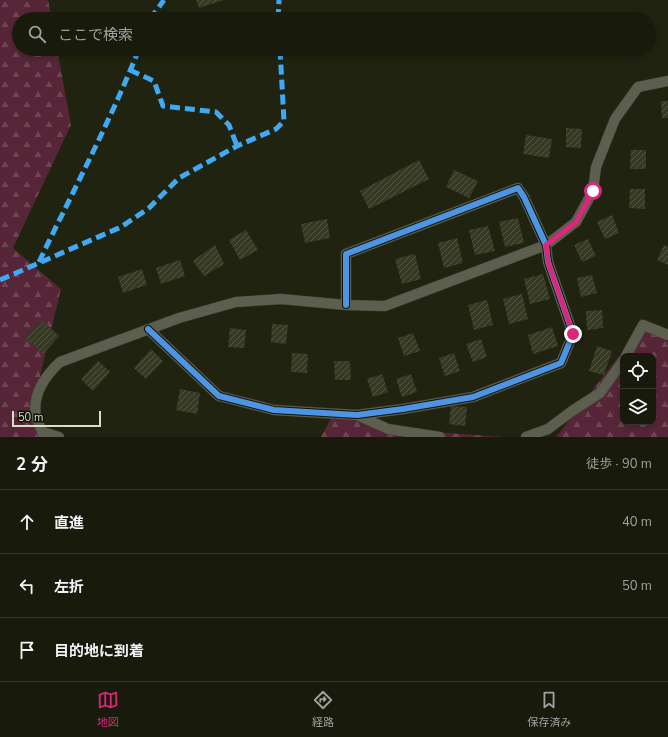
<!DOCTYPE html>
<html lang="ja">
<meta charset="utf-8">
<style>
body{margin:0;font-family:"Nunito Sans","Noto Sans JP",sans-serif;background:#252719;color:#f1f3f6}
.controls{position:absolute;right:12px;bottom:12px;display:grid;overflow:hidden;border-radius:8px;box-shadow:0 2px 6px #0003}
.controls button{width:36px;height:36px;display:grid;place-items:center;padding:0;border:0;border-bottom:1px solid #36382c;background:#181a0b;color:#f1f3f6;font:20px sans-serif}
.scale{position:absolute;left:12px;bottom:10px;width:89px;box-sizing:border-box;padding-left:4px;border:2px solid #d9dec9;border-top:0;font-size:11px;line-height:14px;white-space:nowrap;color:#d9dec9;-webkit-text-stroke:3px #101205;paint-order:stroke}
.stop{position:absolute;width:12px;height:12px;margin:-9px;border:3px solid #db2777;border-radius:50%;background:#fff}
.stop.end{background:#db2777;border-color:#fff;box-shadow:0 1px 4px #0008}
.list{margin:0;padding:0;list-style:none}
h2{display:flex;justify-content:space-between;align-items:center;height:52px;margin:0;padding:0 16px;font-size:17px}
h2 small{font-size:13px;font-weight:400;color:#9fa19d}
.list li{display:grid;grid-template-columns:26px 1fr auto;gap:12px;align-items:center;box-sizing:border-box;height:64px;padding:0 16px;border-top:1px solid #36382c}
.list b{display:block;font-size:15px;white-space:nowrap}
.list em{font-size:13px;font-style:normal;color:#9fa19d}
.icon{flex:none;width:22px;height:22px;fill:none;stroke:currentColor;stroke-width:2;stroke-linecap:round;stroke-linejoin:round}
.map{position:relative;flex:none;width:668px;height:437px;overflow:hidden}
.search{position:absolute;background:#181a0b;box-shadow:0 2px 6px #0003;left:12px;right:12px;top:12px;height:44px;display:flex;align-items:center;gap:10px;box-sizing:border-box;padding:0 14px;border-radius:22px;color:#9fa19d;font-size:15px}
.sheet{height:244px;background:#181a0b}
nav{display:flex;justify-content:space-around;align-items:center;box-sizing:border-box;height:56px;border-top:1px solid #36382c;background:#181a0b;font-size:11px;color:#9fa19d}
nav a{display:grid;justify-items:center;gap:2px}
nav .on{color:#db2777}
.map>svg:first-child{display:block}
.forest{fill:url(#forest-firs);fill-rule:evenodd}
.building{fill:url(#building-hatch)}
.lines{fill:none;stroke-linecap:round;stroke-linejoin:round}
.minor-casing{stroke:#3c3f30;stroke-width:11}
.minor{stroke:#5c5e50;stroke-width:10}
.quiet{stroke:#3fa9f5;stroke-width:5;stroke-dasharray:10 5;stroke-linecap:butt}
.cycleway-casing{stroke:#101205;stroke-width:8}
.cycleway{stroke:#4d94e3;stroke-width:6}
.route{stroke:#db2777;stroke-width:5}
</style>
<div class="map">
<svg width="668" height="437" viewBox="0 0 668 437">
<defs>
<pattern id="forest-firs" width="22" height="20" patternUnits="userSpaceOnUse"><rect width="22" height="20" fill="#562638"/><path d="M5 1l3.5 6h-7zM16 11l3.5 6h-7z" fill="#6e4553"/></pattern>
<pattern id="building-hatch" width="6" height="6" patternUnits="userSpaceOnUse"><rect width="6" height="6" fill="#363a24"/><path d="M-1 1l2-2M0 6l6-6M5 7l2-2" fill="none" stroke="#525642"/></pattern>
</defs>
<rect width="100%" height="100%" fill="#20230f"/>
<path class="forest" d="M0,0H48L52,19H19V49H57L71,125L13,248L61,289L36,393L44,437H0Z
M643,325L668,341V437H556ZM623,356H653V422H623Z
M334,413L392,429L502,437H321Z"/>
<path class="building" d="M196,0H224L199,8Z
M661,101H668V118H662Z
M566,128L582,129L581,148L566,147Z
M526,135L552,139L549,158L523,154Z
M631,150H646V169H630Z
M419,160L429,179L369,209L360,191Z
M454,170L478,181L469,198L446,187Z
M630,189H645V209L629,208Z
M612,215L619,233L605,239L597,222Z
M518,218L524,243L505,247L499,222Z
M327,219L330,238L305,243L301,224Z
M488,226L495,251L475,255L469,230Z
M246,230L258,250L240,260L229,240Z
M457,238L463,263L444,268L438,243Z
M588,239L596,256L582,262L574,245Z
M215,245L224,264L204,276L193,261Z
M664,245L668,247V265L657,260Z
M415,254L421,279L402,284L395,259Z
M180,260L185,276L161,284L156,268Z
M142,269L147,285L123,293L118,277Z
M543,274L550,299L530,304L524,279Z
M592,275L597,293L581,297L577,278Z
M522,294L528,319L509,324L503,299Z
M487,300L493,325L474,330L468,305Z
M602,310L603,328L587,330L586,311Z
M42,320L59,336L43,354L25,338Z
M272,324L288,325L286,344L271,342Z
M552,327L558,346L533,354L528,335Z
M230,328L246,330L244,348L228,347Z
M413,333L420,351L404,356L398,338Z
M481,339L487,357L473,362L466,344Z
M597,346L612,351L604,375L589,371Z
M151,349L163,361L146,379L134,368Z
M292,353L308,354L307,373L291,372Z
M454,353L460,371L445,376L439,358Z
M98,361L110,372L93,391L81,379Z
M334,361H350L351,380H335Z
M382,374L388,392L373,397L367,379Z
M411,374L417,392L402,397L396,379Z
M180,389L200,393L197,414L176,410Z
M451,406L467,407L465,426L449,424Z"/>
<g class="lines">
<g class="minor-casing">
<path id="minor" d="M148,329L219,396L274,410L357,415L403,409L473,397L561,363L573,334L548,262L546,245L524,197L518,188L346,254V305
M626,356L643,325L668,335
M357,415L388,429L440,437
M43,432L59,437
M44,437C42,430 38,423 36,416C32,394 45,376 60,362L179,318L236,302L281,299L346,305L385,306L546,245L576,222L593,191L596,167L615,119L638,87L668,81
M526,437L548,429L572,411L600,393L623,361"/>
</g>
<use href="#minor" class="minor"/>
<path class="quiet" d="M150,19L164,0
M278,19L279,0
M130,70L154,81L163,106L216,112L229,125L237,146
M39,262C73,191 110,122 139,49
M0,280L121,227L149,208L179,178L237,146L276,129L284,121L280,49"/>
<g class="cycleway-casing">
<path id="cycleway" d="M148,329L219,396L274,410L357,415L403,409L473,397L561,363L573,334L548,262L546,245L524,197L518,188L346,254V305"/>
</g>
<use href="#cycleway" class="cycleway"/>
</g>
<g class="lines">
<path class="route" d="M573,334L548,262L546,245L576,222L593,191"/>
</g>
</svg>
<div class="controls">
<button><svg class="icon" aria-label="locate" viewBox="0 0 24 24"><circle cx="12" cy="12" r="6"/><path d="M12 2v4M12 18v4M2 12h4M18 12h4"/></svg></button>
<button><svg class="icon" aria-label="layers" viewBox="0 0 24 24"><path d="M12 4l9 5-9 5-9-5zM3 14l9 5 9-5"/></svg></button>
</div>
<div class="scale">50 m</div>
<div class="stop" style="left:593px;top:191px"></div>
<div class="stop end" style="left:573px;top:334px"></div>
<div class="search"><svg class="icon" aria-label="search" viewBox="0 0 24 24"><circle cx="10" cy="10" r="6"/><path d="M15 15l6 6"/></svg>ここで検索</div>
</div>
<section class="sheet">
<h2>2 分<small>徒歩 · 90 m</small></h2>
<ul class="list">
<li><svg class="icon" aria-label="ahead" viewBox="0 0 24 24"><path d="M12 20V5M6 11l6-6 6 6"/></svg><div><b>直進</b></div><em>40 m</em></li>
<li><svg class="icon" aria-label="left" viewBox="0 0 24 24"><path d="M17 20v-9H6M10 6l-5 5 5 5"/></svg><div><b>左折</b></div><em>50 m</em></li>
<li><svg class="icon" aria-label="arrive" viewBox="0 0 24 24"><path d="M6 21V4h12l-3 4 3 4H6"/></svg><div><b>目的地に到着</b></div></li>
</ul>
</section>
<nav>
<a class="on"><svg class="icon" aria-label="map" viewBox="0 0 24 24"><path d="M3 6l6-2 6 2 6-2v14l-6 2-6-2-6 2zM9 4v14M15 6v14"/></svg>地図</a>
<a><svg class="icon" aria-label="directions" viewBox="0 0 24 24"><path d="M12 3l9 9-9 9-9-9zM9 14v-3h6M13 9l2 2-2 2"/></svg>経路</a>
<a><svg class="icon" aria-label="saved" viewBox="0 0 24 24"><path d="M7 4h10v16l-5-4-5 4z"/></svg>保存済み</a>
</nav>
